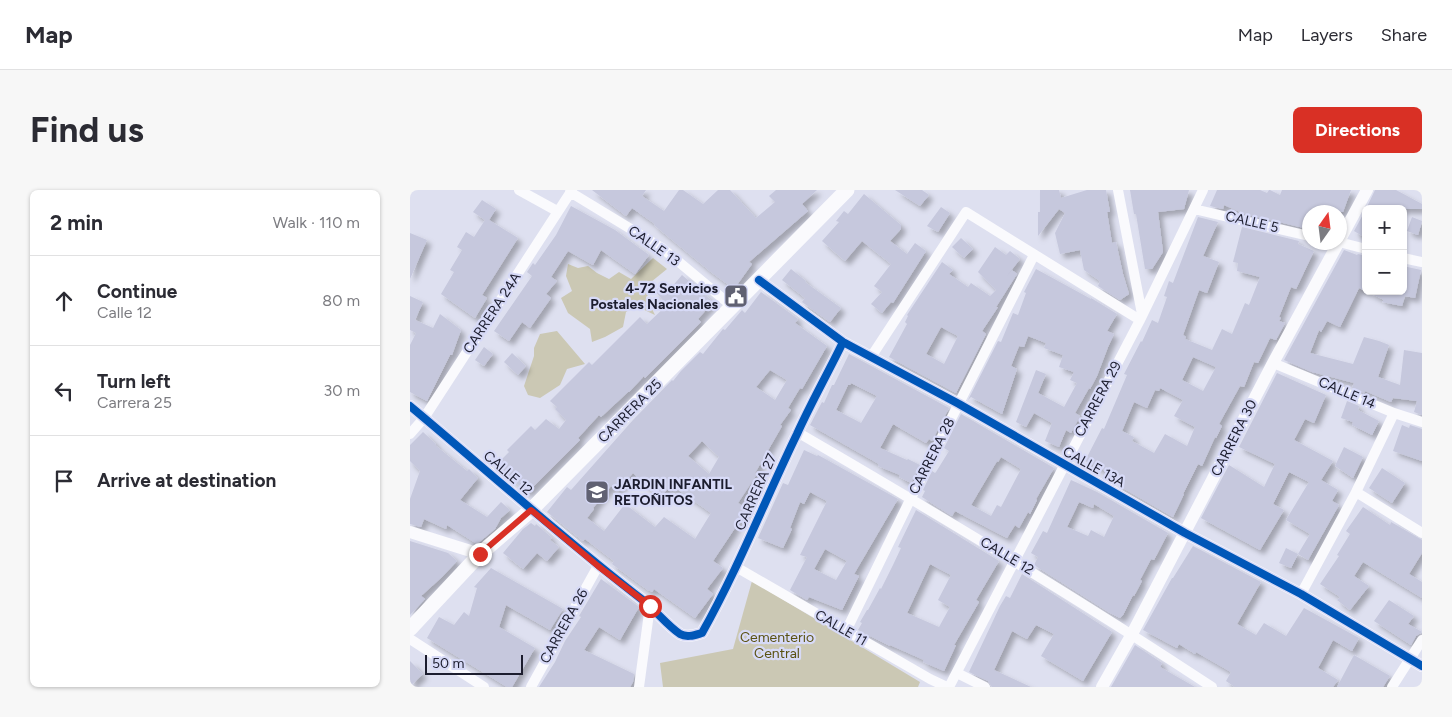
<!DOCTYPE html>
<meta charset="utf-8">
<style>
body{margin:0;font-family:Figtree,sans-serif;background:#f7f7f7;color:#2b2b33}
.controls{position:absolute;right:15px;top:15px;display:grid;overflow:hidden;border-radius:8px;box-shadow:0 1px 4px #0004}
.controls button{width:45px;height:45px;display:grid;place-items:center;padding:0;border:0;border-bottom:1px solid #e1e1e2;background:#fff;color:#2b2b33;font:25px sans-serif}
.compass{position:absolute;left:892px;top:15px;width:45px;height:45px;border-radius:50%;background:#fff;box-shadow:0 1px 4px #0004;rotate:14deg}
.scale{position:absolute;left:15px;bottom:12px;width:98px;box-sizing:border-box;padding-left:5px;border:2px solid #1c1d2e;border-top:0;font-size:14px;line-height:18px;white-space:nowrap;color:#1c1d2e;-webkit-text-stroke:4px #d7daf7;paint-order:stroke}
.stop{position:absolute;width:15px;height:15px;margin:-11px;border:4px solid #d93025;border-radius:50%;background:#fff}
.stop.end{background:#d93025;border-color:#fff;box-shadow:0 1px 5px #0008}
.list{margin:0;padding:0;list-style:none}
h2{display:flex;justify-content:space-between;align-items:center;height:65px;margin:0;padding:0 20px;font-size:21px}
h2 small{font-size:16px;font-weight:400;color:#7c7c81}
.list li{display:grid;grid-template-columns:32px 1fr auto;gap:15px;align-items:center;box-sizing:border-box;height:90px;padding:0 20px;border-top:1px solid #e1e1e2}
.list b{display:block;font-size:19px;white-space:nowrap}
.list p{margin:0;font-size:16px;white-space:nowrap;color:#7c7c81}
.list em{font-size:16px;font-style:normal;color:#7c7c81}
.icon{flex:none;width:28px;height:28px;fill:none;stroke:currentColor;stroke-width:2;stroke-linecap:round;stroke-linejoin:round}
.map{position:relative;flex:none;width:1012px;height:497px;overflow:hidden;border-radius:8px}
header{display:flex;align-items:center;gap:30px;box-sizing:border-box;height:70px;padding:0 25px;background:#fff;border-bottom:1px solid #e1e1e2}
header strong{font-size:24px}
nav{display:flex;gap:28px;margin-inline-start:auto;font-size:18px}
.intro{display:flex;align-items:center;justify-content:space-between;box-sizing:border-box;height:120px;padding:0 30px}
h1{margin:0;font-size:35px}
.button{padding:12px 22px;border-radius:8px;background:#d93025;color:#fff;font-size:18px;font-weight:700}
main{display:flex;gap:30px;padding:0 30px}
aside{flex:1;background:#fff;border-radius:8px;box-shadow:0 1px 4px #0004}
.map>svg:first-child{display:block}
.green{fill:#cbc8b4}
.building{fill:#c6c8dd;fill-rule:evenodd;filter:url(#shadow)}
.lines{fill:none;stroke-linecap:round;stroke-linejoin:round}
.minor{stroke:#fafafd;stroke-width:10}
.tertiary{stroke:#fafafd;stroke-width:12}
.secondary{stroke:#fafafd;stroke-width:15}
.cycleway-casing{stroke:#d7daf7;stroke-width:11}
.cycleway{stroke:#0057b8;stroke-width:8}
.route{stroke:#d93025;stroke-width:6}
.labels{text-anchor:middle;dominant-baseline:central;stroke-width:4.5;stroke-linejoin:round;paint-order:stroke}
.street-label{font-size:14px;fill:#1c1d2e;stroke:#d7daf7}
.poi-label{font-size:14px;font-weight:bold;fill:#1c1d2e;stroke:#d7daf7;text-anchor:end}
.park-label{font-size:14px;fill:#5a5111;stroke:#d7daf7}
</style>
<header>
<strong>Map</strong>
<nav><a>Map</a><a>Layers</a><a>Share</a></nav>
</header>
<div class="intro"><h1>Find us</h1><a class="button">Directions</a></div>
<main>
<aside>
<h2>2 min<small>Walk · 110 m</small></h2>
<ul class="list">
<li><svg class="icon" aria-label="ahead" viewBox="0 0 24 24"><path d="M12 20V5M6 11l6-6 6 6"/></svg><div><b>Continue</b><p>Calle 12</p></div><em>80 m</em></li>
<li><svg class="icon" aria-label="left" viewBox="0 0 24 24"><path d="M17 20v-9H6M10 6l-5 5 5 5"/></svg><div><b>Turn left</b><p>Carrera 25</p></div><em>30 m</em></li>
<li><svg class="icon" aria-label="arrive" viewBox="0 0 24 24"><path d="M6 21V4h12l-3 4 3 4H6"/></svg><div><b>Arrive at destination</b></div></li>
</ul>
</aside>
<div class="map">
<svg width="1012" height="497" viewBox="0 0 1012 497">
<defs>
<filter id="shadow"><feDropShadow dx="4.5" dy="4.5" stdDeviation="2.5" flood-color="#0004"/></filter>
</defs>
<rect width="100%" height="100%" fill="#dee0f0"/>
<path class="green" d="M243,68L257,79L241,92V102L236,107L245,125L226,116L216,122L213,137L195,147L182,152L180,139L158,123L151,108L162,101L156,86L158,74L168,78L178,76L187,83L199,89L209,82L221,89Z
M147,141L175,174L157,179L150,195L130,208L118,205L114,196L124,166V158L130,144Z
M342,391L510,492L508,497H253L250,473L323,459Z"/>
<path class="building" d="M182,0H236L232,6L254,21L269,0H273L293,14L308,0H320L346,28L365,12L359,6L366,0H407L392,14L398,21L339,72L342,74L324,99L301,82L244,35L245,34L222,18L216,26Z
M485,0H512L519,5L510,16Z
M630,0H649L651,8L677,0H696L700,22H697L702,53L706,52L713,84L719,104L710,110L688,96L690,91L674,80L670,60L650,64L645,43L655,23L649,19L628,46V22H630Z
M720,0H779L774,19L748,22L753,62L742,79H735L726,24H724Z
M807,0H850L857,3L859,0H860L870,5L872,0H941L933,22H900V35L896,34L894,38L835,24L814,15L813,19L800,16Z
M965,0H986L1012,14V19H956Z
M454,4L491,35V39L480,51L497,64L505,53L516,61L483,113L481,112L472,123L461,114L472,102L464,96L481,74L452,51L435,71L412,51L429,32L426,31L434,21L438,24Z
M72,10L86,19L79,30L108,48L72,105L77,108L65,128L31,104L44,82L40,80L52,60L47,57L56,42L64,47L75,30L63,22Z
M161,16L205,40L239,65L225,84L191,60L183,75L158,61L141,87L147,91L136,104L141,108L120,138L112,132L99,151L84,141L122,86L117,82L123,73L125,75L146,45Z
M531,17L540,23L528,42L517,36Z
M956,19V52L953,51L954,47L944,41Z
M788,27L808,32L793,66L809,72L797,103L789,100L773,145L776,147L775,149L802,160L812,139L822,144L835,113L839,115L850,87L827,81L828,73L823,72L832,37L889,51L888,54L904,61L886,99L881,97L869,127L871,128L869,131L875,133L866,150L860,148L848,173L844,172L834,197L830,196L809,234L812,236L806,248L805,247L792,276L788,274L773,304H774L763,327L706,294L709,288L675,271L692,238L694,239L717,185L714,184L731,151L732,152L742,130L748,133L757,107L754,106L759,91L763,93ZM783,167L806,177L793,201L772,190ZM750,198L773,210L764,226L785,237L777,256L755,244L744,263L722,251L724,247L712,241L724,212L737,218L745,200L749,201Z
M1002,27L1012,31L1008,45L997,41Z
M0,43L17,50L0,89Z
M551,48L563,59L554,68L542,57Z
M585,57L596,65L600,61L610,69L597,86L602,80L607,84L586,117H588L572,141L576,144L546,203L479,167L497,134L495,132L498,126L497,125L532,72L543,80L539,84L558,97L561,93L580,106L586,100L568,82ZM531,137L548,146L534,174L516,164Z
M934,60L947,65L948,64L956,66V101H993V76L1011,80L1005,108L995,106L992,116L972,112L974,110L949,98L930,137L917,131L911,142L909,140L900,163L943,174L954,147L969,151L979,155L968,187L990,195L994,160L1012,163V225L1004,222L1007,211L983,208L981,212L955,201L954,203L942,198L944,193L902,182L874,170Z
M381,79L396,91L395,92L431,118L420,132L392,112L395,108L372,90Z
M626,79L681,109V108L707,124L697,141L704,144L698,157L687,186L680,199L679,198L665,223L670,226L661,243L656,240L649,257L635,251L642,233L624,223L616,237L606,232L626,180L636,184L628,203L654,217L667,193L660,190L664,182L649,177L653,165L634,158L636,153L618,146L614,157L609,156L601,176L607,179L592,224L561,207L558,210L588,151L591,152L603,123L608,125L616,103L614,102Z
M272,85L303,112L288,129L291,132L235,188L234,186L219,202H218L191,227L189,225L168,248L170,250L117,303L87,274L99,262L97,260L121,236L125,240L136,229L149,239L156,230L145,219L147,217L140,211L179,172L182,175L230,127L237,134L257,115L245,101L254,93L260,99Z
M351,102L388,129L385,133L417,156L392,199L390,198L378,218L381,220L370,235L372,236L345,283L347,284L328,313L336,318L324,338H325L303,371L313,378L297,399L303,404L285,428L244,399L242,402L239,400V401L202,374L204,371L175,349L173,351L137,322L157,297L161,300L223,230L262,190L263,191L271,181L290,162L293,164L313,139L315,140L332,120L335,123ZM360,180L377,190L365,210L346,197ZM292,251L309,267L299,284L278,266ZM223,283L249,308L260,297L266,301L267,299L301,323L285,349L254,327L245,337L215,314L194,341L177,328L184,319L183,318L201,296L207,301Z
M0,106L13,112L5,130L23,138L30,124L51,140L42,165H40L17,211L0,202V155L6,143L0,140V141Z
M74,157L83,164L74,176L65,170Z
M102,163L116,176L108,185L94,172Z
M439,164L539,218L522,251L519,249L516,253L483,234L470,258L497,270L498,269L510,275L501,293L489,287L490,285L468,276L469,274L400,235L412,212L414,213L422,195H424ZM441,193L467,206L451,233L426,220L438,195H440Z
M867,183L916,205L904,233L895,229L884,250L923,271L911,290L928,300L922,311L929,315L898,370L888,364L900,344L876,330L899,292L879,282L863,314L874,320L850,360L791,328L819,275L854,297L865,274L829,257Z
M937,211L949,216L948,220L969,231L962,245L942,235L943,232L931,228Z
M551,224L644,278L626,309L627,310L620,324L618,322L609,338L605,335L597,348L545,321L542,326L512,307L515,301L513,300L522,281L525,283L526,282L539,261L534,258ZM591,267L611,279L591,317L587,315L581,326L561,315L587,271L588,272Z
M992,235L999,238L1000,235L1012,239V271L983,261Z
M13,242L26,254L25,255L57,281L59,279L68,288L50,310L77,327L91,312L100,320L91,328L85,339L67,354L37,335L36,339L14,329L11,337L0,334V309L10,281L0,271V255Z
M934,257L953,267L943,288L925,276Z
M394,260L407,266L408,265L488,309L444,384L449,386L432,420L399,407L397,410L380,400L397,367L390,365L417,311L400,302L394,314L390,312L380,338L382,339L373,358L348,348L373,293L378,295ZM415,359L437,371L426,390L404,379Z
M972,278L995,293L982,313L959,298Z
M661,290L687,302L758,343L744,370L741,369L730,390L732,391L724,406L723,405L713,425L710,428L700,423L624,375L628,367L621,363L633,341L637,343ZM669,312L683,318L684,314L704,326L694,347L681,340L678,346L657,337Z
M953,317L980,335L981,332L1012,350V363L999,384L1012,392V408L953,372L944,386L959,396L940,420L927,410L930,407L910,394L929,366L927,365L940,344L936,341Z
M506,320L589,371L566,410L569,412L544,455H546L534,481L513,472L514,470L480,455V456L448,440L452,433L450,432L457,420H458L470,398L471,399L483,375L491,358L488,357ZM520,374L541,385L528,410L540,417L529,437L497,423Z
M121,333L125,336L126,334L142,348L140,350L149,357L137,371L127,363L113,379L93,363L113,339Z
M0,351L38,363L47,371L32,387L11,406L15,409L0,425Z
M783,356L851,392L827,434L846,445L854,433L876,446L894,418L949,448L942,461L923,450L908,478L928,490L923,497H825L816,491L821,482L786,462L785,464L769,454L767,458L733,440L762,388H763Z
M876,358L888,364L881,378L869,373Z
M81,378L153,419L140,440L96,415L89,437L125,458L102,497H97L17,448L29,427L44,435L54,422L59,426L67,398L64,397Z
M612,384L702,442L673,491L631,466L644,444L626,435L617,449L602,441L584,480L621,497H582L578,491L559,482L590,416L596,406L600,408Z
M191,389L229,417L210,450L189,437L174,460L224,484L223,492L220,497H129L145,472L155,451L171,427L169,426Z
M979,410L1004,426L998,434L1012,442L1006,446L1001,455L964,431Z
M725,455L752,473L750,477L785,497H701Z
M944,465L980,486L973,497H927Z
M0,471L13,484L0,496Z"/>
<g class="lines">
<path class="minor" d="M109,0L147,21
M708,0L732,124
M160,2L252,58L323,117
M784,19L899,46
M929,52L956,59
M993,68L1012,72
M461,167L556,22L730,130
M863,173L984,223L1012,232
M387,242C528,324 666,407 802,497
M0,244L14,228L162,0
M946,302L1012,343
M326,377L520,489L537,497
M891,404L946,302L984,223
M436,441L501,308L624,65
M0,449L74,497
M547,483L575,497
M121,497L188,376
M229,497L240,416
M539,497L730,130L793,0
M982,497L1012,450"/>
<path class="tertiary" d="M349,90L433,152L549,214L775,343L891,404L1012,476
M0,216C78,281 153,349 234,411C246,421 258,436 270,444C277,448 285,445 292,443C328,379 355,310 387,244C401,213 418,183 433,152
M0,342L70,364
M692,497L722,444L863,173L957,0"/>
<path class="secondary" d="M0,439L70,364L121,320L437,0"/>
<g class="cycleway-casing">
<path id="cycleway" d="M349,90L433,152L549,214L775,343L891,404L1012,476
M0,216C78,281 153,349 234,411C246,421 258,436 270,444C277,448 285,445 292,443C328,379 355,310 387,244C401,213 418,183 433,152"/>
</g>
<use href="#cycleway" class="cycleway"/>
</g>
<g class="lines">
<path class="route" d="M70,364L121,320L188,376L240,416"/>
</g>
<defs>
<g id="civic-square" transform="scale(1.25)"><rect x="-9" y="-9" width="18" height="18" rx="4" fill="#606172" stroke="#d7daf7"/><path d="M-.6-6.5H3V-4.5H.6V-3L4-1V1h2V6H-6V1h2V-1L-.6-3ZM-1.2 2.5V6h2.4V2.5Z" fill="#fff"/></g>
<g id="school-square" transform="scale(1.25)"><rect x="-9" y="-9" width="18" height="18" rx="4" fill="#606172" stroke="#d7daf7"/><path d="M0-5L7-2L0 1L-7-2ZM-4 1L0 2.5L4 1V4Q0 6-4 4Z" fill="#fff"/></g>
</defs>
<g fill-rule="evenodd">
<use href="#civic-square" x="326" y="106"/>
<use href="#school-square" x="187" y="302"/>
</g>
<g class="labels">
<g class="street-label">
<text transform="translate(842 32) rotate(13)">CALLE 5</text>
<text transform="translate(244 56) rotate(35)">CALLE 13</text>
<text transform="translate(82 123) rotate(-57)">CARRERA 24A</text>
<text transform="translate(937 203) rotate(23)">CALLE 14</text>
<text transform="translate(688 209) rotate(-62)">CARRERA 29</text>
<text transform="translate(220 221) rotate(-45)">CARRERA 25</text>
<text transform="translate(824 248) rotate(-63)">CARRERA 30</text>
<text transform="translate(522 266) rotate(-63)">CARRERA 28</text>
<text transform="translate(684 277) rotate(29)">CALLE 13A</text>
<text transform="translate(98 283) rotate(41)">CALLE 12</text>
<text transform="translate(346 302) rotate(-66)">CARRERA 27</text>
<text transform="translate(597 366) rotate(31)">CALLE 12</text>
<text transform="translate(154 436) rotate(-61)">CARRERA 26</text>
<text transform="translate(431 438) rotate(30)">CALLE 11</text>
</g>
<g class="poi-label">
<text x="308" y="98">4-72 Servicios<tspan x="308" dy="16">Postales Nacionales</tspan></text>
<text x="204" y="294" text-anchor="start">JARDIN INFANTIL<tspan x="204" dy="16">RETOÑITOS</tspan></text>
</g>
<g class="park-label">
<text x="367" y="447">Cementerio<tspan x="367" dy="16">Central</tspan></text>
</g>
</g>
</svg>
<div class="controls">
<button>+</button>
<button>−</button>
</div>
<svg class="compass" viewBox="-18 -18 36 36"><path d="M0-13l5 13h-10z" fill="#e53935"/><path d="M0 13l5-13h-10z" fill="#7c7c81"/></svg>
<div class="scale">50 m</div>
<div class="stop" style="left:240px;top:416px"></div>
<div class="stop end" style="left:70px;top:364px"></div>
</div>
</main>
